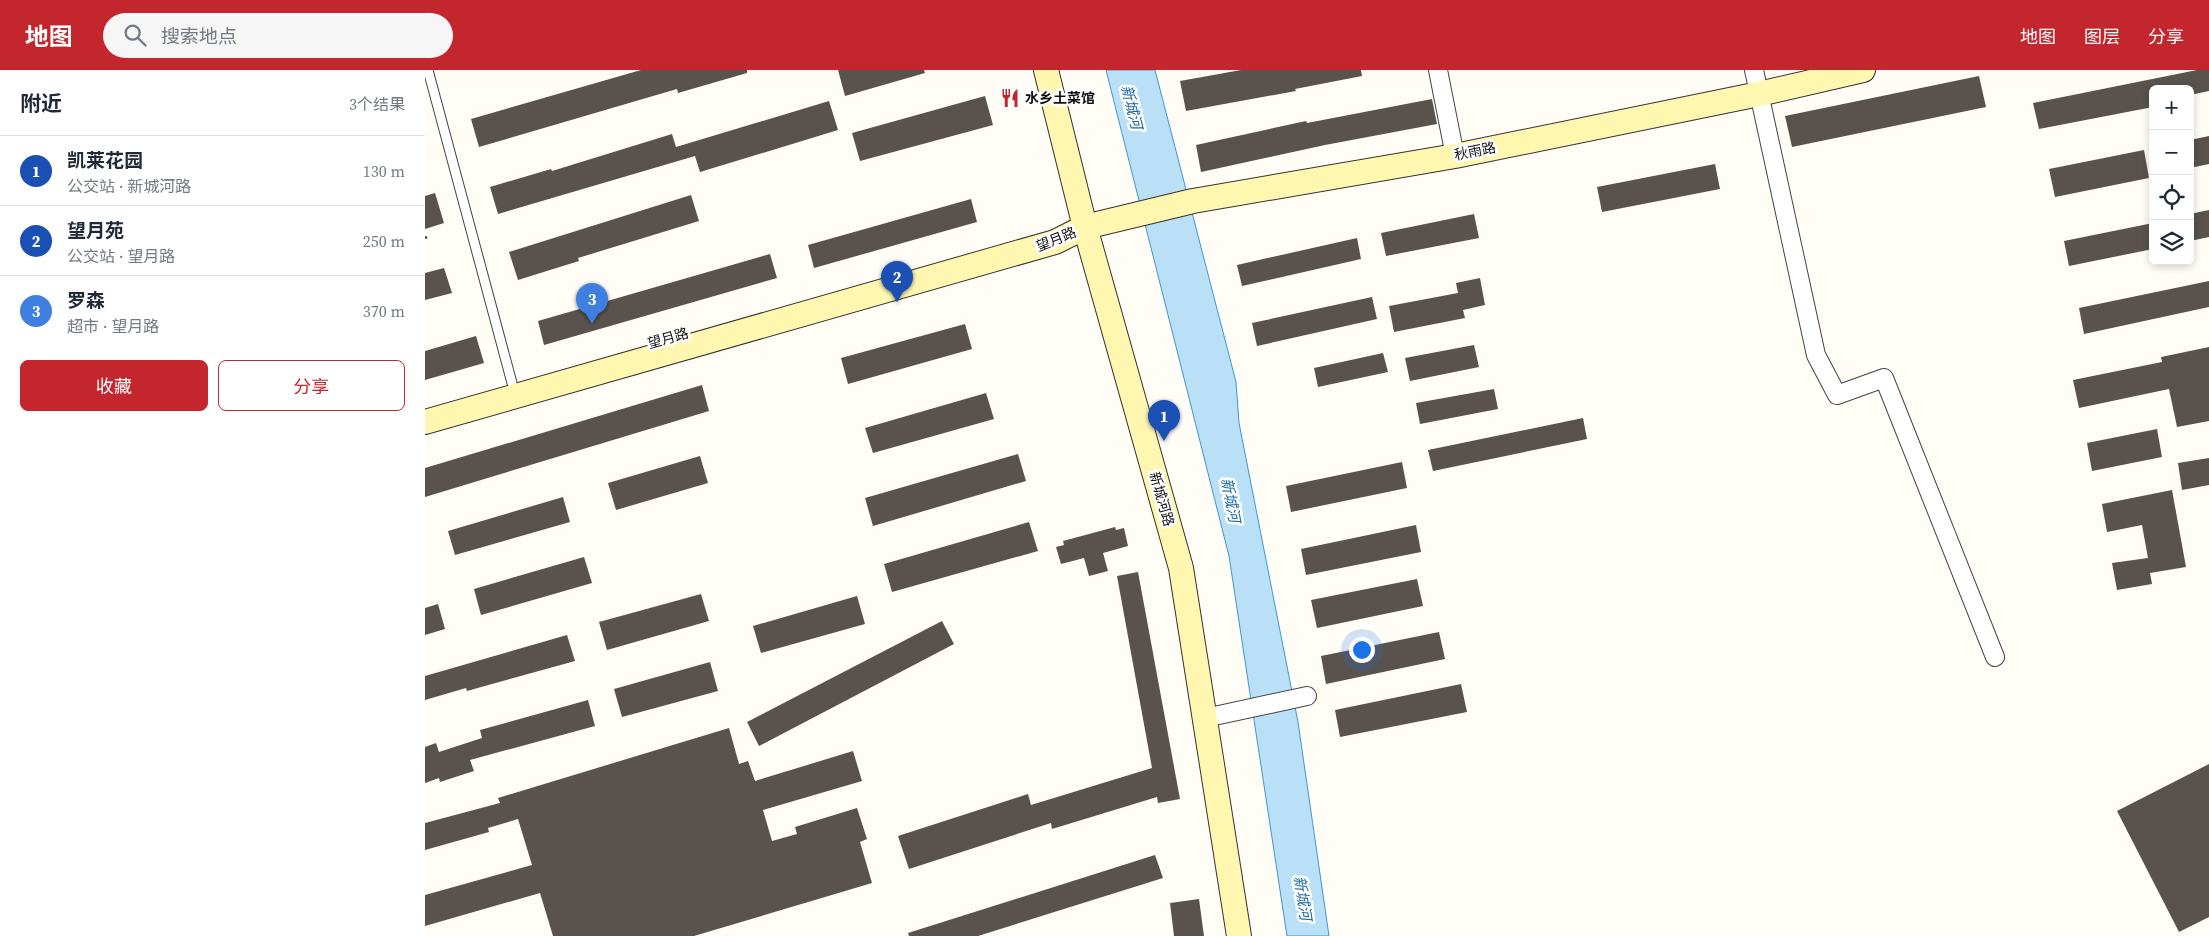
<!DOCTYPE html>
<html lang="zh">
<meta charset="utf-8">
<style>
body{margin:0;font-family:"Source Serif 4","Noto Sans SC",serif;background:#f6f6f7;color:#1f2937}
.controls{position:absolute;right:15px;top:15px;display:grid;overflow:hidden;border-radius:8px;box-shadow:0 2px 8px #0003}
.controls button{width:45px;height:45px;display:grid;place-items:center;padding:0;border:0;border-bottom:1px solid #e0e1e3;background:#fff;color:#1f2937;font:25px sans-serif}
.you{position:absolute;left:936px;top:579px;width:18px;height:18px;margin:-12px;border:4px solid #fff;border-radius:50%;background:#1a73e8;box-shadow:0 0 0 8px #1a73e833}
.badge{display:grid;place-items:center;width:32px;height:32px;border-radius:50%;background:#c4262e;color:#fff;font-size:16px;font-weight:700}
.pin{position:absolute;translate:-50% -41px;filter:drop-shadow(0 1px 2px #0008)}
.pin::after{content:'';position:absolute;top:26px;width:18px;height:15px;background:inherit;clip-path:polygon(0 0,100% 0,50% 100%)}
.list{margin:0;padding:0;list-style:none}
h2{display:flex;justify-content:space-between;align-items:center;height:65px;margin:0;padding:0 20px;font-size:21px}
h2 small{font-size:16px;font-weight:400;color:#747a83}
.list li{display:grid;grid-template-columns:32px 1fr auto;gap:15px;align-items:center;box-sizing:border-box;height:70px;padding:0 20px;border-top:1px solid #e0e1e3}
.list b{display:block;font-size:19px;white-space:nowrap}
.list p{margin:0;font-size:16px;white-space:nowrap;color:#747a83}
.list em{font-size:16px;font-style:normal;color:#747a83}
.actions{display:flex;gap:10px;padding:15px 20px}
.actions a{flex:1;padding:11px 0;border:1px solid #c4262e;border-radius:8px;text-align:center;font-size:18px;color:#c4262e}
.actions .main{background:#c4262e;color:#fff}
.icon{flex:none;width:28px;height:28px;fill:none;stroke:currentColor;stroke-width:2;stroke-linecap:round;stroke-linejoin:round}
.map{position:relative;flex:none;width:1784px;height:866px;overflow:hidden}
header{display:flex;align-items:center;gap:30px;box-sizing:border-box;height:70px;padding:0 25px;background:#c4262e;color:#fff}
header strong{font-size:24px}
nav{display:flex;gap:28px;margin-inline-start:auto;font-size:18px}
.search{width:350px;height:45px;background:#f6f6f7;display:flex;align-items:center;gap:12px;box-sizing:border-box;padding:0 18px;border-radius:28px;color:#747a83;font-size:19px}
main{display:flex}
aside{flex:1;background:#fff}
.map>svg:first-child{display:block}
.water{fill:#b9e0f7;stroke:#3f96cf}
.building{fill:#5a524d}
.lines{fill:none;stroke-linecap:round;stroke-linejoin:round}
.lane-casing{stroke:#444;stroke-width:11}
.street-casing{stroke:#444;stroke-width:20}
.secondary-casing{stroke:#333;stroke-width:26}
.path{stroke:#333;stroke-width:2.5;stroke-dasharray:5 2.5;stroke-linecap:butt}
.lane{stroke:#fff;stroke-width:9}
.street{stroke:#fff;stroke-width:18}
.secondary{stroke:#fff6b0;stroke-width:24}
.labels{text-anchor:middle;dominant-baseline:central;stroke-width:5;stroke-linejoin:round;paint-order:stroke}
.poi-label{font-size:14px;font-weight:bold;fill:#111;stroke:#fff;text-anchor:start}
.street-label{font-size:14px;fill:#111;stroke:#fff}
.water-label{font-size:15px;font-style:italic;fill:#1768a6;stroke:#fff}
</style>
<header>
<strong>地图</strong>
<div class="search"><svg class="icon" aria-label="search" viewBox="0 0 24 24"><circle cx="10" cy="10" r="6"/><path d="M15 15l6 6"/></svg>搜索地点</div>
<nav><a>地图</a><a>图层</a><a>分享</a></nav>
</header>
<main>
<aside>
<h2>附近<small>3个结果</small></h2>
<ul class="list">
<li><span class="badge" style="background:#1a4fb4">1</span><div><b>凯莱花园</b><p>公交站 · 新城河路</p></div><em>130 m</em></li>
<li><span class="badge" style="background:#1a4fb4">2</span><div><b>望月苑</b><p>公交站 · 望月路</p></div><em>250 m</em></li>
<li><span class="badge" style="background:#3f7fe0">3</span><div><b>罗森</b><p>超市 · 望月路</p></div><em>370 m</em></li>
</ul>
<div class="actions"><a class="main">收藏</a><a>分享</a></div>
</aside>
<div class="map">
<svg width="1784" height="866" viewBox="0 0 1784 866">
<rect width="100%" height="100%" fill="#fffdf5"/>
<path class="water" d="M681,0H730L811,312L814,353L873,652L904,866H862L804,486Z"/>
<path class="building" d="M216,0H322V3L253,23L252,19L54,77L46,49Z
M413,0H499L500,3L420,26Z
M816,0H936L937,6L870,19L871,21L761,41L755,11Z
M1772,0H1784V21L1765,25V19H1728V37L1614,59L1608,33Z
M1554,6L1561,37L1367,77L1360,46Z
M560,26L568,55L435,91L427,63Z
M1007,29L1012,54L900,75L776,102L771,75L881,51L882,53Z
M404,31L413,60L275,102L270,86L73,144L65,117L126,99L127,101L247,64L251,77Z
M1784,66V94L1765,98V70Z
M1719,80L1724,108L1630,127L1624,99Z
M1290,94L1295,119L1177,142L1172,117Z
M10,123L19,153L0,159V126Z
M266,125L274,151L153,188L154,191L93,210L84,182Z
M546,129L552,152L389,198L383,175Z
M1784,140V167L1765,171V144Z
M1049,144L1054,168L961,186L956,163Z
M1728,153V179L1644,196L1639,171Z
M932,168L936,189L817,216L812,195Z
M345,184L352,208L119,275L113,251Z
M19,198L27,223L0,230V203Z
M1055,208L1060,235L1038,240L1040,248L969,262L964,236L1033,223L1031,213Z
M1784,211V237L1659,264L1654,238Z
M947,227L952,249L832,276L827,253Z
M540,254L547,279L423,314L416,288Z
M51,266L59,293L0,310V281Z
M1049,275L1054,297L985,311L980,288Z
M1784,277V351L1752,357L1744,319L1654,338L1648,310L1737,292L1736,287Z
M958,283L963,302L893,317L889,298Z
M277,315L284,341L0,427V398Z
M1069,319L1073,339L995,354L991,333Z
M561,323L569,349L448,383L440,358Z
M1158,348L1162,369L1008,401L1003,380Z
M1732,359L1737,387L1667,401L1662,373Z
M593,384L601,411L448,456L440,428Z
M275,386L283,413L191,440L183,413Z
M1784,388V415L1757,420L1753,393Z
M977,392L982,418L866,442L861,416Z
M1747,420L1761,497L1725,503L1727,514L1692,520L1687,493L1723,488L1717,455L1682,462L1677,434Z
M138,427L145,452L30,485L23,461Z
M604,452L613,481L467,522L459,494Z
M991,455L996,482L881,505L876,479Z
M690,457L691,460L699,458L703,476L678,483L683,501L664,506L659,488L636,494L631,477L639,475L638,471Z
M159,487L167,513L56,545L49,519Z
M713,502L755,729L733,733L732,727L627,759L626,753L484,799L473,766L603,724L606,735L727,698L692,506Z
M992,509L998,536L892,558L886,530Z
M276,524L284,551L182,580L174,552Z
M432,526L440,554L336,583L328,556Z
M13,534L20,559L0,565V538Z
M517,551L529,574L334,676L322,652Z
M1014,562L1020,589L901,614L896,586Z
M142,565L150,591L42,621L41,618L0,630V606Z
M285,592L293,621L197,647L189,619Z
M1036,614L1042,642L915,667L910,640Z
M163,630L170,656L45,690L49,701L15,712L14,708L0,713V677L11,673L14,682L57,668L55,660Z
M304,658L314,694L323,691L330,711L428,681L437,711L338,740L347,771L372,764L370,757L432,738L442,769L435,772L447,813L269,866H128L115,823L0,856V825L107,795L93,749L63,758L64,762L0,780V753L75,733L73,728Z
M1784,694V847L1754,862L1692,741Z
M730,785L738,808L553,866H484L483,863Z
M774,829L779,866H749L745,833Z"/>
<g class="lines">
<g class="lane-casing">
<path id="lane" d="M3,0L87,313"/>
</g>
<g class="street-casing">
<path id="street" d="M1013,0L1030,86
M1329,0L1391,285L1412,325L1459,308L1570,587
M780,648L882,626"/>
</g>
<g class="secondary-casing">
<path id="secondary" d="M621,0L660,157L756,498L814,866
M0,352L630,172L660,157L768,131L1030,86L1334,24L1438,0"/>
</g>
<path class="path" d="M0,168L2,167"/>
<use href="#lane" class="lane"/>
<use href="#street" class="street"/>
<use href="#secondary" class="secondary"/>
</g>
<defs>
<g id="restaurant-bare" transform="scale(1.5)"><path d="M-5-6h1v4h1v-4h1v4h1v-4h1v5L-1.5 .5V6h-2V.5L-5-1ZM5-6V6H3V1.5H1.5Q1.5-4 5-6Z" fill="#c4262e" stroke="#fff" stroke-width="2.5" paint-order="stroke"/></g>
</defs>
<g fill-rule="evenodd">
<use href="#restaurant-bare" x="585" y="28"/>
</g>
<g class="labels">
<g class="poi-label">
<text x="600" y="28">水乡土菜馆</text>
</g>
<g class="street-label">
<text transform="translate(1050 81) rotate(-11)">秋雨路</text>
<text transform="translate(631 169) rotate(-22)">望月路</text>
<text transform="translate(243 268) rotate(-16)">望月路</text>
<text transform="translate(737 429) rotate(74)">新城河路</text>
</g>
<g class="water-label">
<text transform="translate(707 37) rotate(76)">新城河</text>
<text transform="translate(806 430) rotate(79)">新城河</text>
<text transform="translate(878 828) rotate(81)">新城河</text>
</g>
</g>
</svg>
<div class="controls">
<button>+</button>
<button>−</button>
<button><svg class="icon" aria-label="locate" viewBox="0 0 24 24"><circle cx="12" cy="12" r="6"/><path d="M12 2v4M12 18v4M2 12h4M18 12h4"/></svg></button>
<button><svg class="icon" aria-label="layers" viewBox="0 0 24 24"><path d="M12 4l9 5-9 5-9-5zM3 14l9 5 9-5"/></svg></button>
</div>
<div class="you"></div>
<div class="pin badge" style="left:739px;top:371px;background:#1a4fb4">1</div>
<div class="pin badge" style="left:472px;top:232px;background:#1a4fb4">2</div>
<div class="pin badge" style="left:167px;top:254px;background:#3f7fe0">3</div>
</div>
</main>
